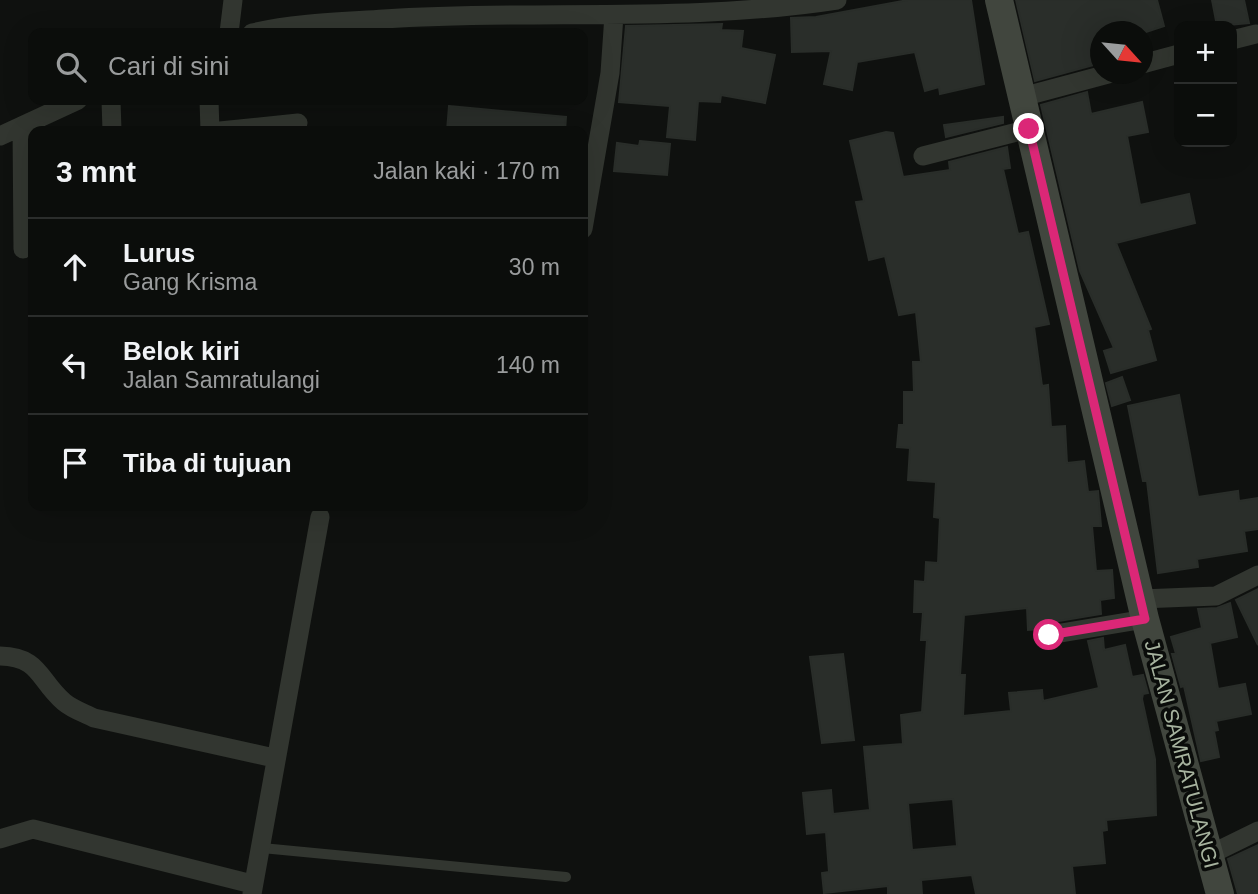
<!DOCTYPE html>
<html lang="id">
<meta charset="utf-8">
<style>
body{margin:0;font-family:Helvetica,sans-serif;background:#191b19;color:#f1f3f6}
.controls{position:absolute;right:21px;top:21px;display:grid;overflow:hidden;border-radius:14px;box-shadow:0 7px 28px #0002}
.controls button{width:63px;height:63px;display:grid;place-items:center;padding:0;border:0;border-bottom:2px solid #2b2d2c;background:#0b0d0b;color:#f1f3f6;font:35px sans-serif}
.compass{position:absolute;left:1090px;top:21px;width:63px;height:63px;border-radius:50%;background:#0b0d0b;box-shadow:0 7px 28px #0002;rotate:117deg}
.stop{position:absolute;width:21px;height:21px;margin:-16px;border:5px solid #db2777;border-radius:50%;background:#fff}
.stop.end{background:#db2777;border-color:#fff;box-shadow:0 2px 7px #0008}
.list{margin:0;padding:0;list-style:none}
h2{display:flex;justify-content:space-between;align-items:center;height:91px;margin:0;padding:0 28px;font-size:30px}
h2 small{font-size:23px;font-weight:400;color:#9a9c9d}
.list li{display:grid;grid-template-columns:46px 1fr auto;gap:21px;align-items:center;box-sizing:border-box;height:98px;padding:0 28px;border-top:2px solid #2b2d2c}
.list b{display:block;font-size:26px;white-space:nowrap}
.list p{margin:0;font-size:23px;white-space:nowrap;color:#9a9c9d}
.list em{font-size:23px;font-style:normal;color:#9a9c9d}
.icon{flex:none;width:38px;height:38px;fill:none;stroke:currentColor;stroke-width:2;stroke-linecap:round;stroke-linejoin:round}
.map{position:relative;flex:none;width:1258px;height:894px;overflow:hidden}
.search{position:absolute;background:#0b0d0b;box-shadow:0 7px 28px #0002;left:28px;top:28px;width:560px;height:77px;display:flex;align-items:center;gap:18px;box-sizing:border-box;padding:0 24px;border-radius:14px;color:#9a9c9d;font-size:26px}
.panel{position:absolute;background:#0b0d0b;box-shadow:0 7px 28px #0002;left:28px;top:126px;width:560px;height:385px;border-radius:14px}
.map>svg:first-child{display:block}
.building{fill:#2a2e2a;stroke:#292d29;stroke-width:2;fill-rule:evenodd}
.lines{fill:none;stroke-linecap:round;stroke-linejoin:round}
.lane{stroke:#323630;stroke-width:10}
.street{stroke:#323630;stroke-width:19}
.secondary{stroke:#41463e;stroke-width:28}
.route{stroke:#db2777;stroke-width:9}
.labels{text-anchor:middle;dominant-baseline:central;stroke-width:7;stroke-linejoin:round;paint-order:stroke}
.street-label{font-size:21px;fill:#a7b39f;stroke:#0a0c0a}
</style>
<div class="map">
<svg width="1258" height="894" viewBox="0 0 1258 894">
<rect width="100%" height="100%" fill="#0f110f"/>
<path class="building" d="M908,0H971L984,84L940,94L939,87L925,91L915,52L857,62L852,90L824,84L831,51L792,52L791,18L816,17Z
M1016,0H1157L1164,26L1146,32H1101V63L1035,81Z
M1212,0H1244L1249,23L1217,26Z
M722,24L721,30L743,31L741,48L775,55L765,103L721,95L720,102L698,101L695,140L667,137L670,106L619,102L626,26Z
M1087,92L1091,114L1142,102L1148,132L1127,136L1140,205L1189,194L1195,223L1116,243L1151,329L1148,330L1156,360L1111,373L1104,351L1114,348L1080,271L1041,105Z
M449,106L566,117L565,131H447Z
M1003,117V123L946,137L944,125Z
M886,132L893,133L903,177L950,170L949,162L1007,147L1010,168L1003,169L1018,234L1028,232L1049,324L1034,327L1042,386L1048,385L1051,427L1065,426L1067,463L1084,461L1088,492L1098,491L1101,526H1092L1096,571L1112,570L1114,598L1100,600L1101,614L1047,623L1039,629L1028,630L1027,608L964,615L960,675H965L963,716L1011,711L1009,693L1042,690L1043,701L1099,688L1088,641L1103,638L1104,650L1125,645L1132,677L1143,675L1148,693L1143,694L1142,699L1155,759L1156,815L1106,820L1107,830L1102,831L1105,863L1072,866L1075,894H976L972,875L921,880L922,894H888V886L824,893L822,873L829,872L826,832L807,834L803,793L831,790L833,814L870,810L864,747L903,744L901,715L922,712L927,640H921L923,612H914L915,581L925,582L926,562L938,563L940,518L934,517L936,482L908,480L910,448L897,447L899,425H904V392H914L913,362H921L916,312L899,315L885,256L869,260L856,202L864,201L850,141ZM953,799L957,846L912,850L908,803Z
M640,141L670,144L667,175L614,171L617,143L639,146Z
M1122,377L1130,400L1112,406L1106,383Z
M1179,395L1198,497L1238,491L1239,501L1258,498V529L1244,531L1247,551L1197,559L1198,567L1158,573L1147,481H1143L1128,406Z
M1258,589V645L1236,600Z
M1230,603L1237,637L1210,643L1218,689L1245,684L1251,714L1216,721L1218,730L1214,731L1219,757L1201,761L1184,686L1181,687L1172,654H1176L1171,637L1202,628L1198,609L1217,608Z
M843,654L854,740L822,743L810,657Z
M1258,845V894H1238L1228,859Z"/>
<g class="lines">
<path class="lane" d="M262,848L566,877"/>
<path class="street" d="M229,33L233,0
M252,33C295,23 340,22 384,19C534,9 688,23 837,0
M1232,40L1256,34
M1142,64L1179,54
M1022,97L1108,74
M111,100L112,131
M209,100L210,131
M22,126L23,249
M220,131L298,123
M0,136L78,100
M923,156L1029,129
M583,229L610,73L614,15
M1141,599L1216,596L1258,575
M1049,635L1145,619
M0,656C41,657 38,680 64,702C72,709 84,713 94,718L274,758
M0,839L33,829L252,884
M1209,855L1258,831
M252,894L320,517"/>
<path class="secondary" d="M999,0L1145,619L1220,894"/>
</g>
<g class="lines">
<path class="route" d="M1029,129L1145,619L1049,635"/>
</g>
<g class="labels">
<g class="street-label">
<text transform="translate(1182 754) rotate(75)">JALAN SAMRATULANGI</text>
</g>
</g>
</svg>
<div class="controls">
<button>+</button>
<button>−</button>
</div>
<svg class="compass" viewBox="-18 -18 36 36"><path d="M0-13l5 13h-10z" fill="#e53935"/><path d="M0 13l5-13h-10z" fill="#9a9c9d"/></svg>
<div class="stop" style="left:1049px;top:635px"></div>
<div class="stop end" style="left:1029px;top:129px"></div>
<div class="search"><svg class="icon" aria-label="search" viewBox="0 0 24 24"><circle cx="10" cy="10" r="6"/><path d="M15 15l6 6"/></svg>Cari di sini</div>
<section class="panel">
<h2>3 mnt<small>Jalan kaki · 170 m</small></h2>
<ul class="list">
<li><svg class="icon" aria-label="ahead" viewBox="0 0 24 24"><path d="M12 20V5M6 11l6-6 6 6"/></svg><div><b>Lurus</b><p>Gang Krisma</p></div><em>30 m</em></li>
<li><svg class="icon" aria-label="left" viewBox="0 0 24 24"><path d="M17 20v-9H6M10 6l-5 5 5 5"/></svg><div><b>Belok kiri</b><p>Jalan Samratulangi</p></div><em>140 m</em></li>
<li><svg class="icon" aria-label="arrive" viewBox="0 0 24 24"><path d="M6 21V4h12l-3 4 3 4H6"/></svg><div><b>Tiba di tujuan</b></div></li>
</ul>
</section>
</div>
